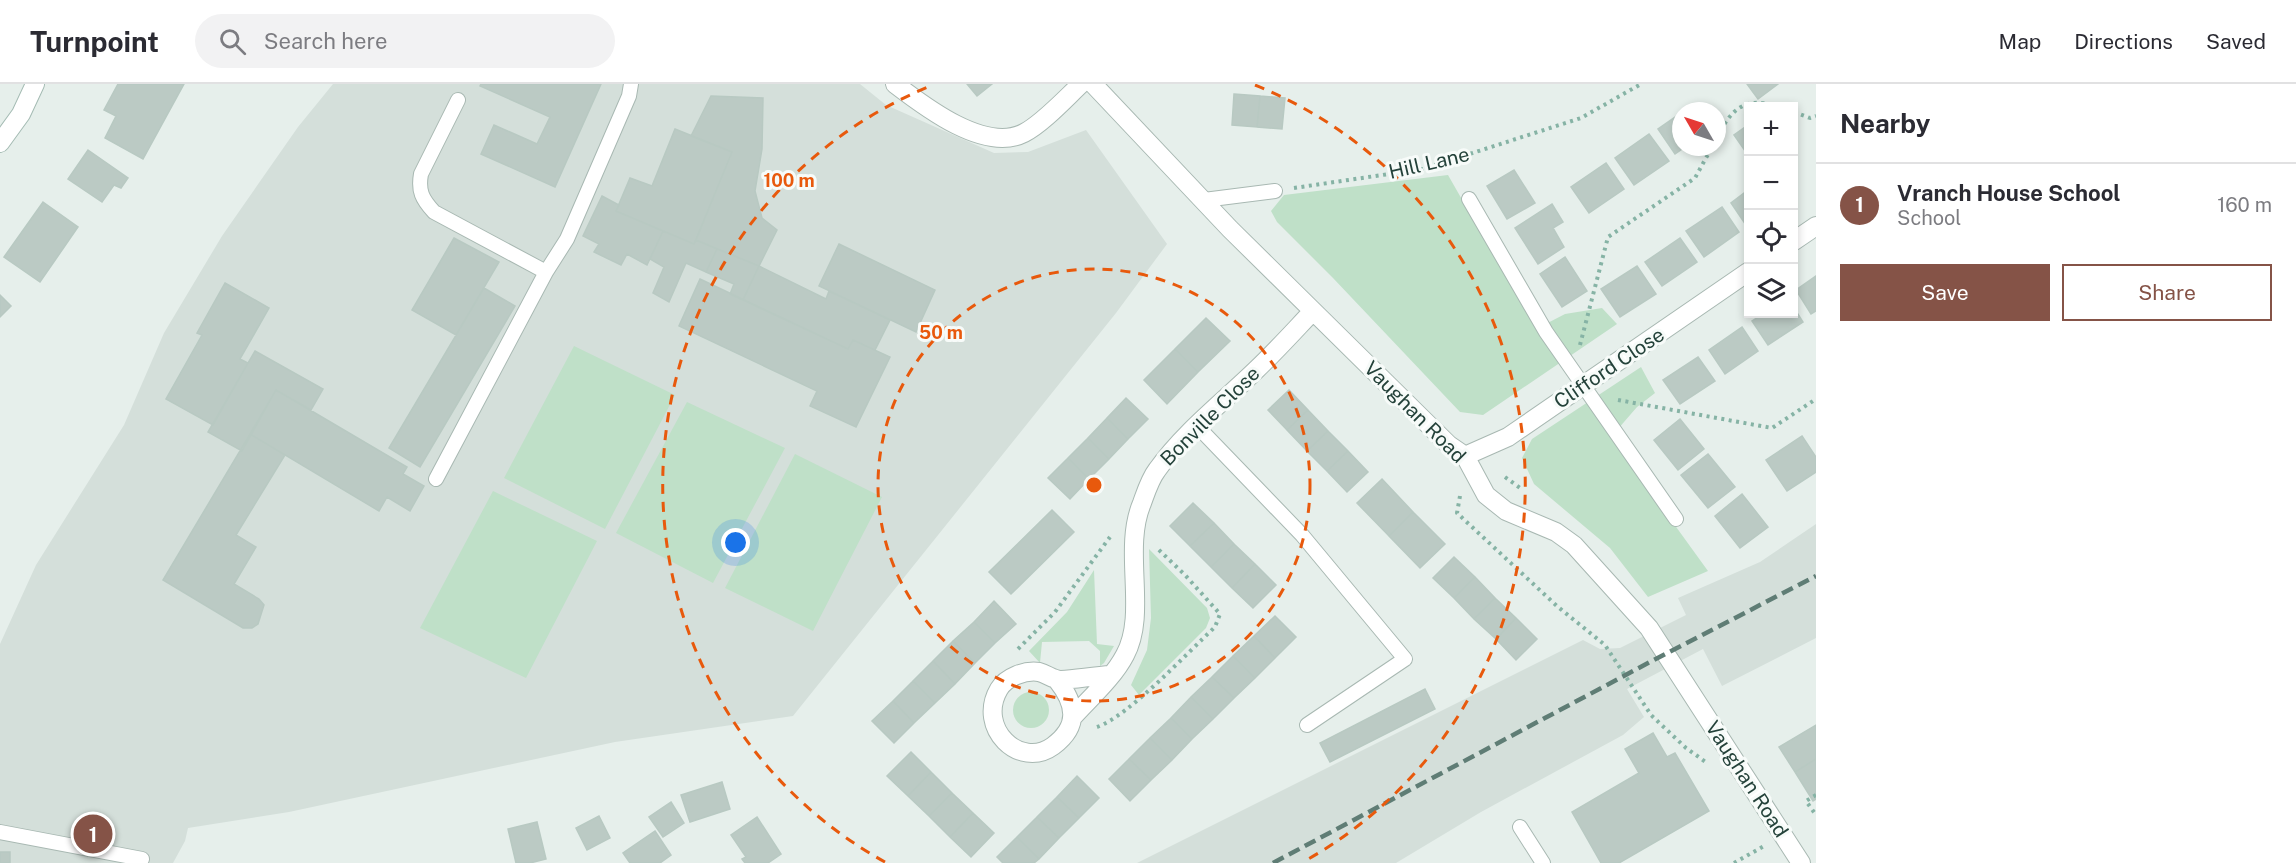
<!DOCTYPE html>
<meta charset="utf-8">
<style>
body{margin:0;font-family:"Public Sans",sans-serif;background:#f2f2f3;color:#2b2b33}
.controls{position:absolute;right:18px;top:18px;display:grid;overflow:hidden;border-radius:0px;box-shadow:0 3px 9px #0003}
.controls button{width:54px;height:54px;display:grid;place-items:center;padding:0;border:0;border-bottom:2px solid #e1e1e2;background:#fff;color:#2b2b33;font:30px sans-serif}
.compass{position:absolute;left:1672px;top:18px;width:54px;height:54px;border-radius:50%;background:#fff;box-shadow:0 3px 9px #0003;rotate:309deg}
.you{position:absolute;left:736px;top:459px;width:21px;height:21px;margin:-15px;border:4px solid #fff;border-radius:50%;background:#1a73e8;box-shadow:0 0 0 9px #1a73e833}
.badge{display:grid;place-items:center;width:39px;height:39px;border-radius:50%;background:#855347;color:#fff;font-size:20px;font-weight:700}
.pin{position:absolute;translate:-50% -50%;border:3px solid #fff;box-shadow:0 2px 6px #0006}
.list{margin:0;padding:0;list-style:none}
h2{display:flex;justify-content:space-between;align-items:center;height:78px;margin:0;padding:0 24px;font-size:26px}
h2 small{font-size:20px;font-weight:400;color:#7c7c81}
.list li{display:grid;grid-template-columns:39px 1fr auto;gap:18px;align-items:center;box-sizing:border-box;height:84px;padding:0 24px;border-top:2px solid #e1e1e2}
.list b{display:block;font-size:22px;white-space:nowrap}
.list p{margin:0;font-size:20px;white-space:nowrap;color:#7c7c81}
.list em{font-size:20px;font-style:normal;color:#7c7c81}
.actions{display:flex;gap:12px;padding:18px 24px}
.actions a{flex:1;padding:14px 0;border:2px solid #855347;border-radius:0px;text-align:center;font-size:21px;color:#855347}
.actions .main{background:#855347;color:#fff}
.icon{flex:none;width:33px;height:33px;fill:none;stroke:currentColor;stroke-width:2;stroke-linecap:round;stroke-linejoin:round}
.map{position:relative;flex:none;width:1816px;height:779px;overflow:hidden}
header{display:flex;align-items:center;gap:36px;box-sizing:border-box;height:84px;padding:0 30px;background:#fff;border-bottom:2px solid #e1e1e2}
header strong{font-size:28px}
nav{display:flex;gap:33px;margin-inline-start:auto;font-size:21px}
.search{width:420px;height:54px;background:#f2f2f3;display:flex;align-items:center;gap:15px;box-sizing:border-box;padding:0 21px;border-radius:33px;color:#7c7c81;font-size:22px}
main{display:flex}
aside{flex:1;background:#fff}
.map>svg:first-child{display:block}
.built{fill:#d4dfda}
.green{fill:#bfe0c8}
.building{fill:#bbcac4;stroke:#b8c9c2;stroke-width:1.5}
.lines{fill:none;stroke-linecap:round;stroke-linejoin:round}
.lane-casing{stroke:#a8b8b2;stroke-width:16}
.street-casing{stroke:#a8b8b2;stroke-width:20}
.secondary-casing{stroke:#a4bbb3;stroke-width:20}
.path{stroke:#86b3a5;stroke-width:4;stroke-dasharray:3 4.5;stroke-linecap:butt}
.lane{stroke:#fff;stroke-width:14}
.street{stroke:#fff;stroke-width:18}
.secondary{stroke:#fff;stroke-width:18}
.rail{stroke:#5f7d75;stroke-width:4.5;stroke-dasharray:12 6;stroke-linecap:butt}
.ring{fill:none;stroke:#e8590c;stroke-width:3;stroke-dasharray:10 8}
.labels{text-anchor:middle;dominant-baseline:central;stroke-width:6;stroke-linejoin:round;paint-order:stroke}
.street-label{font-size:20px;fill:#24423a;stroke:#f7fbf9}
.centre{fill:#e8590c;stroke:#f7fbf9;stroke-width:3}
.ring-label{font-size:18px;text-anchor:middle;font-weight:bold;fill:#e8590c;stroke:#f7fbf9;stroke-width:6;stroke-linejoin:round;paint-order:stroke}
</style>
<header>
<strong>Turnpoint</strong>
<div class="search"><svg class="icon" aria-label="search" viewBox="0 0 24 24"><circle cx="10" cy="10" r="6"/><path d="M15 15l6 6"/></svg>Search here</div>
<nav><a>Map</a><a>Directions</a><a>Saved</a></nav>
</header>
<main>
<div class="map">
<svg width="1816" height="779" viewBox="0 0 1816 779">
<rect width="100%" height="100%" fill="#e6efeb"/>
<path class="built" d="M333,0H860L886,21L994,69L1028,68L1086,46L1167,160L1116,229L793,632L615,658L289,728L188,744L185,757L173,779H0V560L36,481L124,341L164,249L222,152L298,43Z
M1816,440V554L1722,602L1703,565L1627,605L1644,633L1623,651L1481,728L1396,779H1137L1583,556L1600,565L1620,564L1686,531L1678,514L1760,478Z"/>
<path class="green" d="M1448,91L1536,245L1565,230L1602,224L1617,240L1483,331L1460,328L1333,194L1277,138L1271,127L1284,111Z
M574,262L675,311L605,445L504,394Z
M1641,283L1655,309L1637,323L1611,353L1708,487L1648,513L1610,464L1534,400L1522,374L1532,355Z
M687,318L785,364L713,499L616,449Z
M795,370L882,413L813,547L725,504Z
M493,407L597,457L526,594L420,544Z
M1149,465L1207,524L1210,534L1206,544L1139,611L1131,601L1147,566L1151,534Z
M1094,486L1097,560L1114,562L1104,579L1100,582V567L1089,557L1042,558L1040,579L1029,567L1067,528Z
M1013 626a18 18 0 1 1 36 0a18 18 0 1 1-36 0Z"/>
<path class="building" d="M118,0H184L143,75L105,54L116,32L104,26Z
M481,0H601L555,103L481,70L494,41L537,60L550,33L480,2Z
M967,0H992L977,12Z
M1747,0H1778L1758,15Z
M1234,10L1260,12L1257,43L1232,41Z
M711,12L763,14L762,65L755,107L762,134L777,146L759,182L696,156L732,68L691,52Z
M1260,12L1285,14L1282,45L1257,43Z
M1681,29V63H1685L1675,70L1658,45Z
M1748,41V71L1734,51Z
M675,45L732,68L694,160L616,127L630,94L652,102Z
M1649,50L1669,77L1634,101L1615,74Z
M88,66L128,94L121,104L114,101L102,118L68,95Z
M1606,79L1624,105L1589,129L1571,103Z
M1514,86L1535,119L1507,135L1487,102Z
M1748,106V144L1731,119Z
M602,112L619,121L616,127L663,147L647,181L627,170L621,181L594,168L599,160L583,152Z
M43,118L78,143L40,198L4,173Z
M1552,120L1563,138L1553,144L1564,163L1538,180L1515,144Z
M1722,123L1739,148L1704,173L1686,147Z
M663,147L694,160L696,156L717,165L706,188L686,179L669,218L653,209L664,183L650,175Z
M454,154L499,178L456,251L412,226Z
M1680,154L1697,178L1662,202L1645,178Z
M839,160L935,206L916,248L819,202Z
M717,165L759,182L743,216L730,210L734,200L706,188Z
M1565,173L1587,207L1562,223L1540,190Z
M759,182L826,215L829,207L890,236L875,266L853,256L848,265L743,216Z
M1637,182L1656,210L1620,233L1601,205Z
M1816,192V227L1811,230L1796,206Z
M700,195L848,265L853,256L890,273L856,343L810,322L817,307L679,242Z
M225,199L269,224L240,275L248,279L213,341L166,315L202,251L197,249Z
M484,204L515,222L420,383L389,364Z
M0,211L11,222L0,233Z
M1794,224L1803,238L1768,261L1752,237L1763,230H1794Z
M1206,234L1230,257L1198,288L1175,265Z
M1742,243L1758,267L1725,290L1709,266Z
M1175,265L1198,288L1167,320L1144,296Z
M255,267L323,305L311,326L276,306L242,367L208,348Z
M1698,273L1715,297L1680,320L1663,296Z
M276,306L407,383L403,390L424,402L410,427L387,413L379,427L250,350Z
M1289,306L1308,326L1287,346L1268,326Z
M1126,314L1148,335L1128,355L1107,334Z
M1308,326L1328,347L1307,367L1287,346Z
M1107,334L1128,355L1109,375L1088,354Z
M1680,335L1704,365L1678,386L1654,356Z
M1328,347L1348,367L1327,387L1307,367Z
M250,350L285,371L236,451L256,463L234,500L259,515L264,521L258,540L252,544H243L163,496Z
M1802,352L1816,373V388L1787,407L1766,376Z
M1088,354L1109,375L1089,395L1068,374Z
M1348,367L1368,388L1347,408L1327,387Z
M1708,370L1735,403L1708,424L1681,391Z
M1068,374L1089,395L1070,415L1048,394Z
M1382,395L1413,428L1389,452L1357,419Z
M1742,410L1768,443L1740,464L1715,432Z
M1193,419L1214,439L1190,462L1170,442Z
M1052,426L1074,448L1011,510L989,488Z
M1413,428L1445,460L1420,484L1389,452Z
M1214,439L1234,460L1211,483L1190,462Z
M1234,460L1255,480L1232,504L1211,483Z
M1454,473L1475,493L1454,514L1433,494Z
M1255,480L1276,501L1253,524L1232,504Z
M1475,493L1495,514L1474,535L1454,514Z
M1495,514L1516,534L1496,555L1474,535Z
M994,517L1016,540L995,559L974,538Z
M1275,532L1296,553L1275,574L1254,552Z
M1516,534L1537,555L1516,576L1496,555Z
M974,538L995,559L975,579L953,557Z
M1254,552L1275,574L1255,594L1233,572Z
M953,557L975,579L955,600L933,577Z
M1233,572L1255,594L1234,614L1212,593Z
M933,577L955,600L935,619L913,597Z
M1212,593L1234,614L1213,635L1191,613Z
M913,597L935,619L914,639L893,617Z
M1425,605L1435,625L1330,678L1320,659Z
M1191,613L1213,635L1192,655L1171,634Z
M893,617L914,639L894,659L872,637Z
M1171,634L1192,655L1172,676L1150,654Z
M1816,641V675L1795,688L1779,663Z
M1653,649L1667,673L1675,669L1709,727L1619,779H1601L1572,728L1639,689L1625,665Z
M1150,654L1172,676L1151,696L1129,675Z
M911,668L931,688L908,712L887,692Z
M1129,675L1151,696L1130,717L1109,695Z
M1816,675V715L1813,717L1795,688Z
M931,688L952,709L929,732L908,712Z
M1077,692L1099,714L1079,734L1057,713Z
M722,698L730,725L690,738L681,711Z
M952,709L973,729L950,753L929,732Z
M1057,713L1079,734L1059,754L1037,733Z
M671,718L684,739L663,753L649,733Z
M973,729L994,749L971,773L950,753Z
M599,732L610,754L587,766L576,744Z
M757,733L781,770L768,779H745L742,775L746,773L731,751Z
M1037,733L1059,754L1039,775L1017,753Z
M537,738L546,775L530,779H516L508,745Z
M655,747L671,771L660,779H630L623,769Z
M1017,753L1039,775L1034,779H1003L997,773Z
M0,768H10V779H0Z"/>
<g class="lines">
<g class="lane-casing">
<path id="lane" d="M458,16L421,90C418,107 422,115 434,128L546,188
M1469,115L1546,248L1676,435
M1204,116L1275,107
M1197,342L1302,451L1405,575L1307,641
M436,395L546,188L567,155L629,12L631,0
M1520,743L1543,779
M0,748L142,775"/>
</g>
<g class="street-casing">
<path id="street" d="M895,0C925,23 985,69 1024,49C1042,40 1066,14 1081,0
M1093,0L1230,145L1449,361L1465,372L1486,411L1506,427L1556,448L1574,461L1649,544L1801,779
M1794,157L1816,142
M1465,372L1508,353L1748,188
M1057,596C1076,620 1080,642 1053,662C1020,686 976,644 999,605C1006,593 1025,586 1039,588C1047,590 1053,596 1061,596C1077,595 1094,592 1111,591
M1072,634C1090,614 1113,594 1125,571C1148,529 1122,466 1142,419C1146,408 1150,395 1157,386C1184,348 1223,318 1256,286C1276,267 1294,247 1313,227"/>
</g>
<g class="secondary-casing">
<path id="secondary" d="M0,59L21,30L35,0"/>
</g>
<path class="path" d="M1794,28L1810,34L1816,32
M1717,53C1731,26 1744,12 1776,22
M1294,104L1423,85L1581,34L1641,0
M1580,261L1608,153L1695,94L1712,63
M1618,316L1772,344L1816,315
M1505,393L1523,406
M1460,412L1457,429L1558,523L1605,561L1651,631L1686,664L1707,679
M1018,565L1055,528L1110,453
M1097,643C1129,632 1187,569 1215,543L1220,530L1185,491L1158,465
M1816,711L1806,717L1816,731
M1734,779L1764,762"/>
<use href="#lane" class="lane"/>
<use href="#street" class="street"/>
<use href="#secondary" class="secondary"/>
<path class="rail" d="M1273,779L1650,578L1816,492"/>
</g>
<g class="ring">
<circle cx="1094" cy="401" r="216"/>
<path d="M885 778A431 431 0 0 1 933 1M1255 1A431 431 0 0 1 1303 778"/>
</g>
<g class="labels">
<g class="street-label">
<text transform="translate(1429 79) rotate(-13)">Hill Lane</text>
<text transform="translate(1609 284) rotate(-34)">Clifford Close</text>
<text transform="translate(1415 328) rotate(45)">Vaughan Road</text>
<text transform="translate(1210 332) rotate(-45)">Bonville Close</text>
<text transform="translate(1747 695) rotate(57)">Vaughan Road</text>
</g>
</g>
<circle cx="1094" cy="401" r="9" class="centre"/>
<g class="ring-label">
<text x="789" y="103">100 m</text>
<text x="941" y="255">50 m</text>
</g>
</svg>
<div class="controls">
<button>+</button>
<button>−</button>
<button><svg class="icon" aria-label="locate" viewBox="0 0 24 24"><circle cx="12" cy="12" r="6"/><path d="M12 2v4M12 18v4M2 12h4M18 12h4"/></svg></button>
<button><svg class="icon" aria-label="layers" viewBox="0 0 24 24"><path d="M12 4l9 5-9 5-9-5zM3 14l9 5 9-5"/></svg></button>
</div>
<svg class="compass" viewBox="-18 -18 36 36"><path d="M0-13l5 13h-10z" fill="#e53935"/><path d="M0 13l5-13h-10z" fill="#7c7c81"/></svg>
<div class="you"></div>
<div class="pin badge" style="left:93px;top:750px">1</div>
</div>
<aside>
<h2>Nearby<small></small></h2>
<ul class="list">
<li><span class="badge">1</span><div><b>Vranch House School</b><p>School</p></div><em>160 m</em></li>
</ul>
<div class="actions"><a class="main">Save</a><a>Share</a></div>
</aside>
</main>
